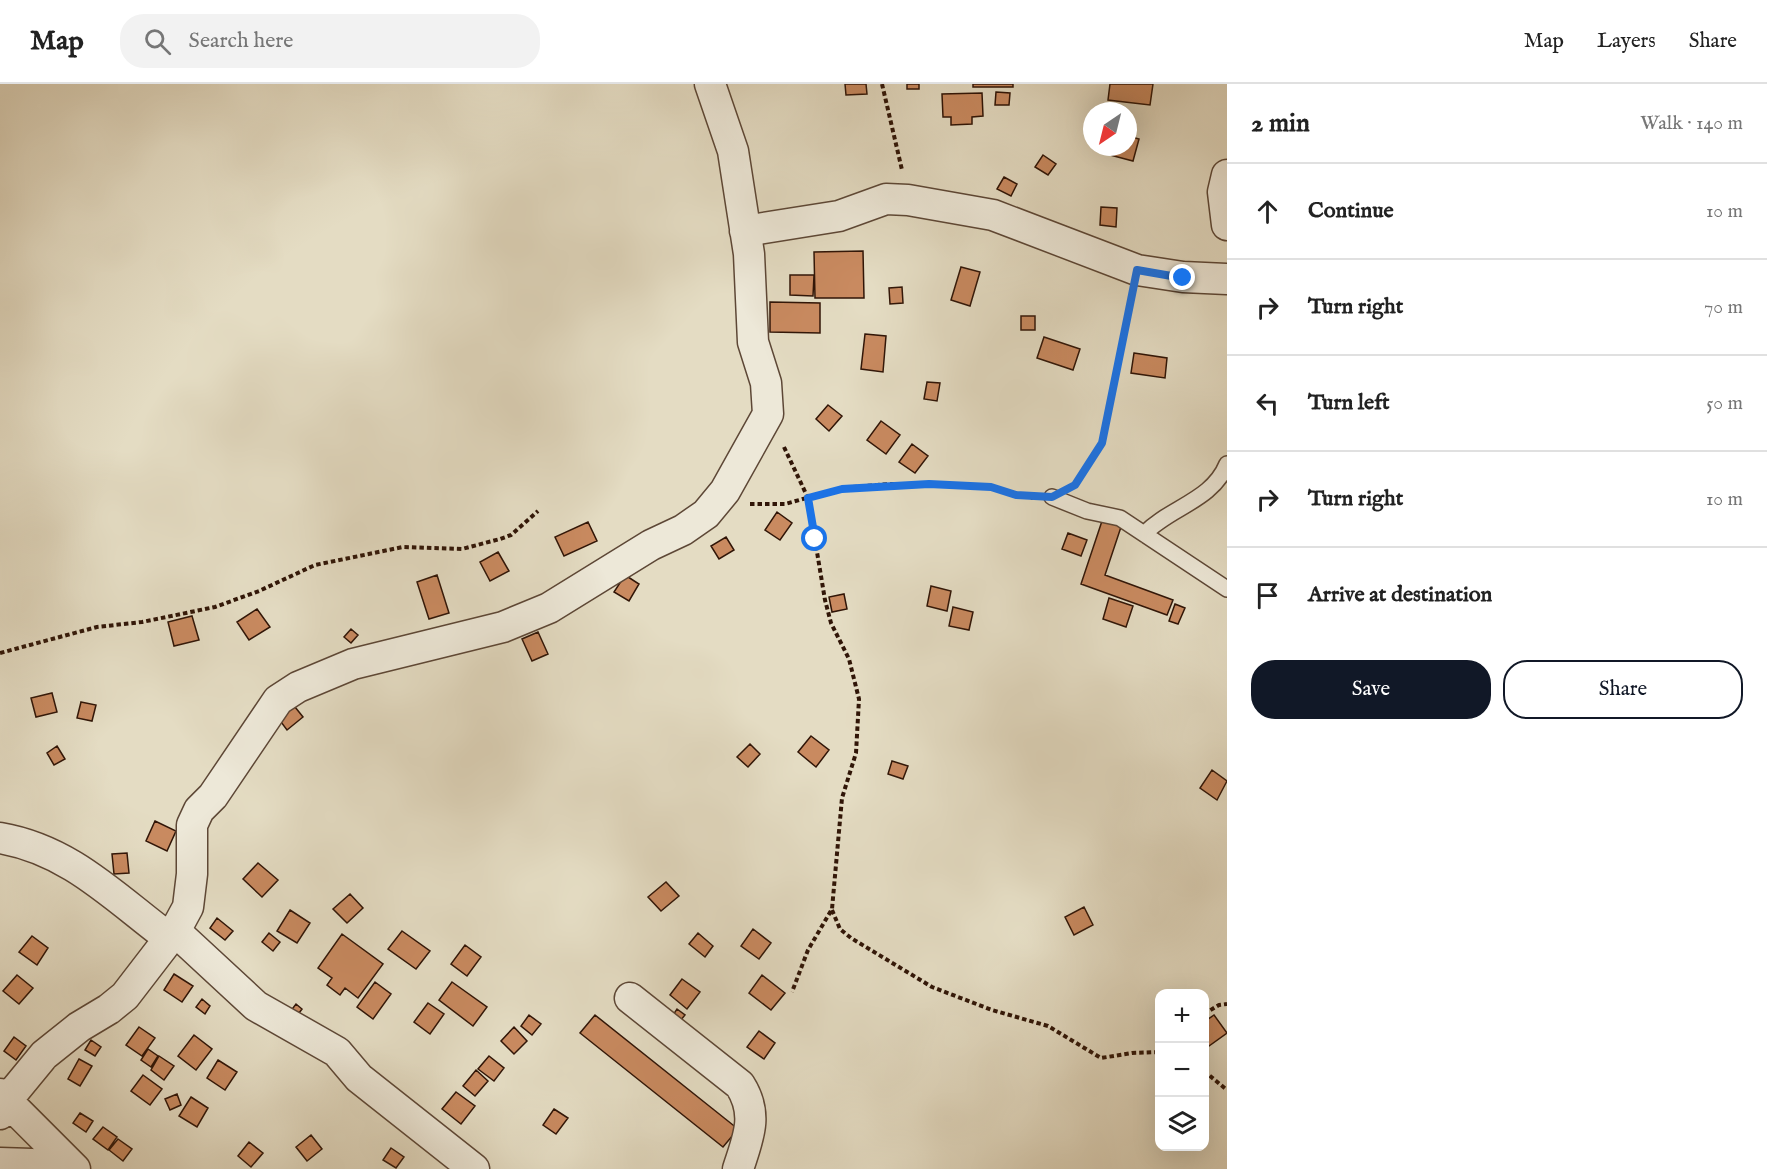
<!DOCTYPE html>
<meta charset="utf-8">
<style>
body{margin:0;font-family:"IM FELL English",serif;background:#f2f2f2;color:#222}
.controls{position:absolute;right:18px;bottom:18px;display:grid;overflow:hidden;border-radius:12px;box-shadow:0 6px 24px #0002}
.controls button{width:54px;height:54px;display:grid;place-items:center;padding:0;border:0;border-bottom:2px solid #e0e0e0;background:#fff;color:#222;font:30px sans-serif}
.compass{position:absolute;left:1083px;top:18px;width:54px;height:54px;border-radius:50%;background:#fff;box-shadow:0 6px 24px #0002;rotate:215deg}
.stop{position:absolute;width:18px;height:18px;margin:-14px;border:4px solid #1a73e8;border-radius:50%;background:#fff}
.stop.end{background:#1a73e8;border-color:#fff;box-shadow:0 2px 6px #0008}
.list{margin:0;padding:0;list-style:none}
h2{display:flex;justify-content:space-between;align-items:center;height:78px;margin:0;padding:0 24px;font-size:26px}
h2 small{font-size:20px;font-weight:400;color:#767676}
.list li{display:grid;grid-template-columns:39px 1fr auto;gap:18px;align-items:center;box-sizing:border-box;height:96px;padding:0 24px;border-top:2px solid #e0e0e0}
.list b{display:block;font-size:22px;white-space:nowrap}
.list em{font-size:20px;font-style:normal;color:#767676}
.actions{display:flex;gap:12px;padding:18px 24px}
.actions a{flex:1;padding:14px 0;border:2px solid #111827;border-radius:24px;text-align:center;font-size:21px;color:#111827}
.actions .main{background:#111827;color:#fff}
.icon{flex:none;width:33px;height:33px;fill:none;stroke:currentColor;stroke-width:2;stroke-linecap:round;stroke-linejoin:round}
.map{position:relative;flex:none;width:1227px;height:1085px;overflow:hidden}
header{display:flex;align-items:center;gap:36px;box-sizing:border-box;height:84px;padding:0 30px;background:#fff;border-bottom:2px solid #e0e0e0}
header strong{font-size:28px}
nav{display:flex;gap:33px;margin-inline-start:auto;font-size:21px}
.search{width:420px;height:54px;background:#f2f2f2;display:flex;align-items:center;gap:15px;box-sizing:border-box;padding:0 21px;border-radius:24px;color:#767676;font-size:22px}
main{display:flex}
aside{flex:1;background:#fff}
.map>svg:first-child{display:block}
.building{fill:#c98a60;stroke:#301507;stroke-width:1.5}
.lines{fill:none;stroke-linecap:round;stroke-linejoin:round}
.service-casing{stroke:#5d4736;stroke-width:18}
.minor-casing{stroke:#5d4736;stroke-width:33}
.path{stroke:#301507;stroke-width:4;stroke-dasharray:4.5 3;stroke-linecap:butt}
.service{stroke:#ede8d8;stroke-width:15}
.minor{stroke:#ede8d8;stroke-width:30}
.route{stroke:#1a73e8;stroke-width:8}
</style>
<header>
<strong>Map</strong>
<div class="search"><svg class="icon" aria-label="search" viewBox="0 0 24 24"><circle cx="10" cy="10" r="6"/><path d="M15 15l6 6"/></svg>Search here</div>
<nav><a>Map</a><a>Layers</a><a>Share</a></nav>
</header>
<main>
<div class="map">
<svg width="1227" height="1085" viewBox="0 0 1227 1085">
<rect width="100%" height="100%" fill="#e4dcc3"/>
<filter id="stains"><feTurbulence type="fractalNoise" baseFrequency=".00333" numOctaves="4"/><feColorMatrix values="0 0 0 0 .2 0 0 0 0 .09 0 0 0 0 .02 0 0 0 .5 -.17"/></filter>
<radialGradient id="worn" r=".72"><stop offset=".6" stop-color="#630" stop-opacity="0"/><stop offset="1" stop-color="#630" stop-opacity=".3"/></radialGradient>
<path class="building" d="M845,0H866L867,10L846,11Z
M907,0H919V5H907Z
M973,0H1013V3H973Z
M1110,0H1153L1150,21L1108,16Z
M996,8L1010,9L1009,21H995Z
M982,9L983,32L972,33V40L951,41V33H943L942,10Z
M1128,52L1139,55L1133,77L1110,71L1112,63H1128Z
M1043,71L1056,80L1048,91L1035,83Z
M1004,93L1017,100L1011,112L997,105Z
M1101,123L1117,124L1116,143L1100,141Z
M863,167L864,214H815L814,168Z
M961,183L980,188L970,222L951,216Z
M790,191H814L813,212L790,211Z
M902,203L903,219L890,220L889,204Z
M770,218L820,219V249L770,248Z
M1021,232H1035V246H1021Z
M865,250L886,252L883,288L861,285Z
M1044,253L1080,265L1073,286L1037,274Z
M1134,269L1167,274L1165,294L1131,289Z
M927,298L940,299L937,317L924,315Z
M828,321L842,332L829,347L816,335Z
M881,337L900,351L886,370L867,356Z
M912,360L928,372L915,389L899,378Z
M777,428L792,439L780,456L765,446Z
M1104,431L1123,437L1105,491L1173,516L1167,531L1081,500Z
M588,438L597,457L564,472L555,453Z
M1068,449L1087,456L1081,472L1062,465Z
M726,453L734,466L719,475L711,462Z
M498,468L509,487L490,497L480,478Z
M437,491L449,529L429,535L417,498Z
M625,491L639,500L629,517L614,508Z
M931,502L951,507L947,527L927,522Z
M844,510L847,525L832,528L829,513Z
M1109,514L1133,522L1126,543L1103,535Z
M1175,520L1185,524L1178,540L1169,537Z
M953,523L973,528L969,546L949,542Z
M257,525L270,543L249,556L237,538Z
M192,532L199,556L174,562L168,538Z
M351,545L358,551L351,559L344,553Z
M538,548L548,570L532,577L522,555Z
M52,609L57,628L36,633L31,614Z
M81,618L96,621L92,637L77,634Z
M291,618L303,633L287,646L275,630Z
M811,652L829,666L816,683L798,668Z
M750,660L760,670L748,683L737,673Z
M57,662L65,675L54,681L47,669Z
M892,677L908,682L903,695L888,690Z
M1212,686L1227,697L1217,716L1200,704Z
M155,737L176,747L167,767L146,757Z
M127,769L129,789L114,790L112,770Z
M258,779L278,796L262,813L243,795Z
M666,798L679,812L661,827L648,813Z
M350,810L363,824L347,839L333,825Z
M1084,823L1093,841L1074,851L1065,833Z
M290,826L310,839L297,859L277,847Z
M217,834L233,847L225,856L210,844Z
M753,845L771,859L759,875L741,862Z
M402,847L430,867L416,885L388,865Z
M269,849L280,858L273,867L262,858Z
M698,849L713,862L705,873L689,860Z
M342,850L383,880L358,914L345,904L340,911L327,901L332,894L318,884Z
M32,852L48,864L37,881L19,868Z
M465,861L481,873L467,892L451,880Z
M174,890L193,902L182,918L164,906Z
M17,891L33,904L19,920L3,907Z
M762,891L785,909L771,926L749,909Z
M682,895L700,908L687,925L670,911Z
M375,898L391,910L373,935L357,923Z
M452,898L487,923L473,942L439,916Z
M202,915L210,922L205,930L196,923Z
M428,919L444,930L430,950L414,938Z
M296,920L302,925L296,933L290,928Z
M677,925L685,931L680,937L673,931Z
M529,931L541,940L532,951L521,942Z
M595,931L738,1045L723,1063L580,949Z
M1214,931L1227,949L1209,962L1204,955V938Z
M139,943L155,954L142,972L126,961Z
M514,943L527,957L514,970L501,957Z
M759,947L775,959L764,975L747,963Z
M194,951L212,965L196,986L178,972Z
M14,953L26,962L16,976L4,967Z
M91,956L101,963L95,972L85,966Z
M148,965L158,972L151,983L141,976Z
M159,972L174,982L164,996L151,986Z
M489,972L504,984L494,997L478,985Z
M79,975L92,982L80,1002L68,995Z
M218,976L237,988L225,1006L207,994Z
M476,986L488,997L475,1012L463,1002Z
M143,991L162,1005L150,1021L131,1007Z
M456,1008L475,1022L461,1040L442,1025Z
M177,1010L181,1021L170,1026L165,1015Z
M191,1013L208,1024L197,1043L179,1032Z
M554,1025L568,1034L556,1050L543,1041Z
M80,1029L93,1037L86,1048L73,1039Z
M103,1043L117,1053L108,1066L93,1055Z
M311,1051L322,1065L307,1077L296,1063Z
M118,1055L132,1065L123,1077L109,1066Z
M249,1058L263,1069L251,1083L238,1072Z
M391,1064L404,1073L396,1084L383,1076Z"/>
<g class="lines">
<g class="service-casing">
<path id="service" d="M1052,413L1087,427L1120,434L1227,505
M1144,450C1170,423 1212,417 1227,380"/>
</g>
<g class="minor-casing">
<path id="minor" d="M1227,91L1223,108L1227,141
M745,147L839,132L886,115L908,116L993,131L1137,186L1183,193L1227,195
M0,754C70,766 114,813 169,854
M175,847L256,922L337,968L359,994L474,1085
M630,914L740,1001C759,1031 748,1054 738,1085
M0,1010L75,1085
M0,1030L7,1016L44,971L79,943L109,925L125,912L175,847L188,823L192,790V741L199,726L213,712L278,616L298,603L353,580L503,543L549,524L651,461L683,446L706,430L725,407L768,330L766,299L753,258L749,170L733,67L710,0
M0,1079L32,1080L49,1085"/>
</g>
<path class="path" d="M882,0L902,86
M784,363L808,414L825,516L831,539L849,575L859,615L856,669L842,714L832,825L808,866L792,908
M1076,400L1102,359L1132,215
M750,420H785L842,404L890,400H964L991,403L1033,414
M0,569L97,543L142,538L215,523L259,507L315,481L403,463L462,465L500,455L511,451L538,427
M832,826L840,845L851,854L932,903L992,926L1048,942L1101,974L1132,969L1160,968
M1204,930L1219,921L1227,920
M1204,987L1227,1006"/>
<use href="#service" class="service"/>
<use href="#minor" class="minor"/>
</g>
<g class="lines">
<path class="route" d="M815,455L808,414L842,405L929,400L991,403L1016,411L1052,413L1075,401L1102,359L1137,186L1183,194"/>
</g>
<rect width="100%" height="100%" filter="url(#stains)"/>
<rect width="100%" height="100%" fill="url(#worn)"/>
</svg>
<div class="controls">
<button>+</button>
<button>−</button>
<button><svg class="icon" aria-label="layers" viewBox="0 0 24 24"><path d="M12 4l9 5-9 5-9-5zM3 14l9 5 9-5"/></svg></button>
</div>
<svg class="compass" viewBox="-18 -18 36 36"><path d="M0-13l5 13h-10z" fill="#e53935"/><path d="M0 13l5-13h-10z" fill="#767676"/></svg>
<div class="stop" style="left:815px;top:455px"></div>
<div class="stop end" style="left:1183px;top:194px"></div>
</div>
<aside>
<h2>2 min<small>Walk · 140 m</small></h2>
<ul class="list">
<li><svg class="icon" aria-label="ahead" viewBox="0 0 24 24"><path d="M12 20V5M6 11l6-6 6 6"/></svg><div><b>Continue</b></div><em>10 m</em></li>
<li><svg class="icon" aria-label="right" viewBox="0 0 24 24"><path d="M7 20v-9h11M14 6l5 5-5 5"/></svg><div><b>Turn right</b></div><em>70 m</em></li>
<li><svg class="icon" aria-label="left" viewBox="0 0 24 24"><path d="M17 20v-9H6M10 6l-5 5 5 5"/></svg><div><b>Turn left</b></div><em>50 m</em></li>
<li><svg class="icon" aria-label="right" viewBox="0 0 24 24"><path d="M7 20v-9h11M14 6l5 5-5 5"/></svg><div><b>Turn right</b></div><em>10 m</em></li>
<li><svg class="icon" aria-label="arrive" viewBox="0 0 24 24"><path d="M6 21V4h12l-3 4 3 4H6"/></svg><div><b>Arrive at destination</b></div></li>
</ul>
<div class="actions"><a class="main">Save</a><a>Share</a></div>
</aside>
</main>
